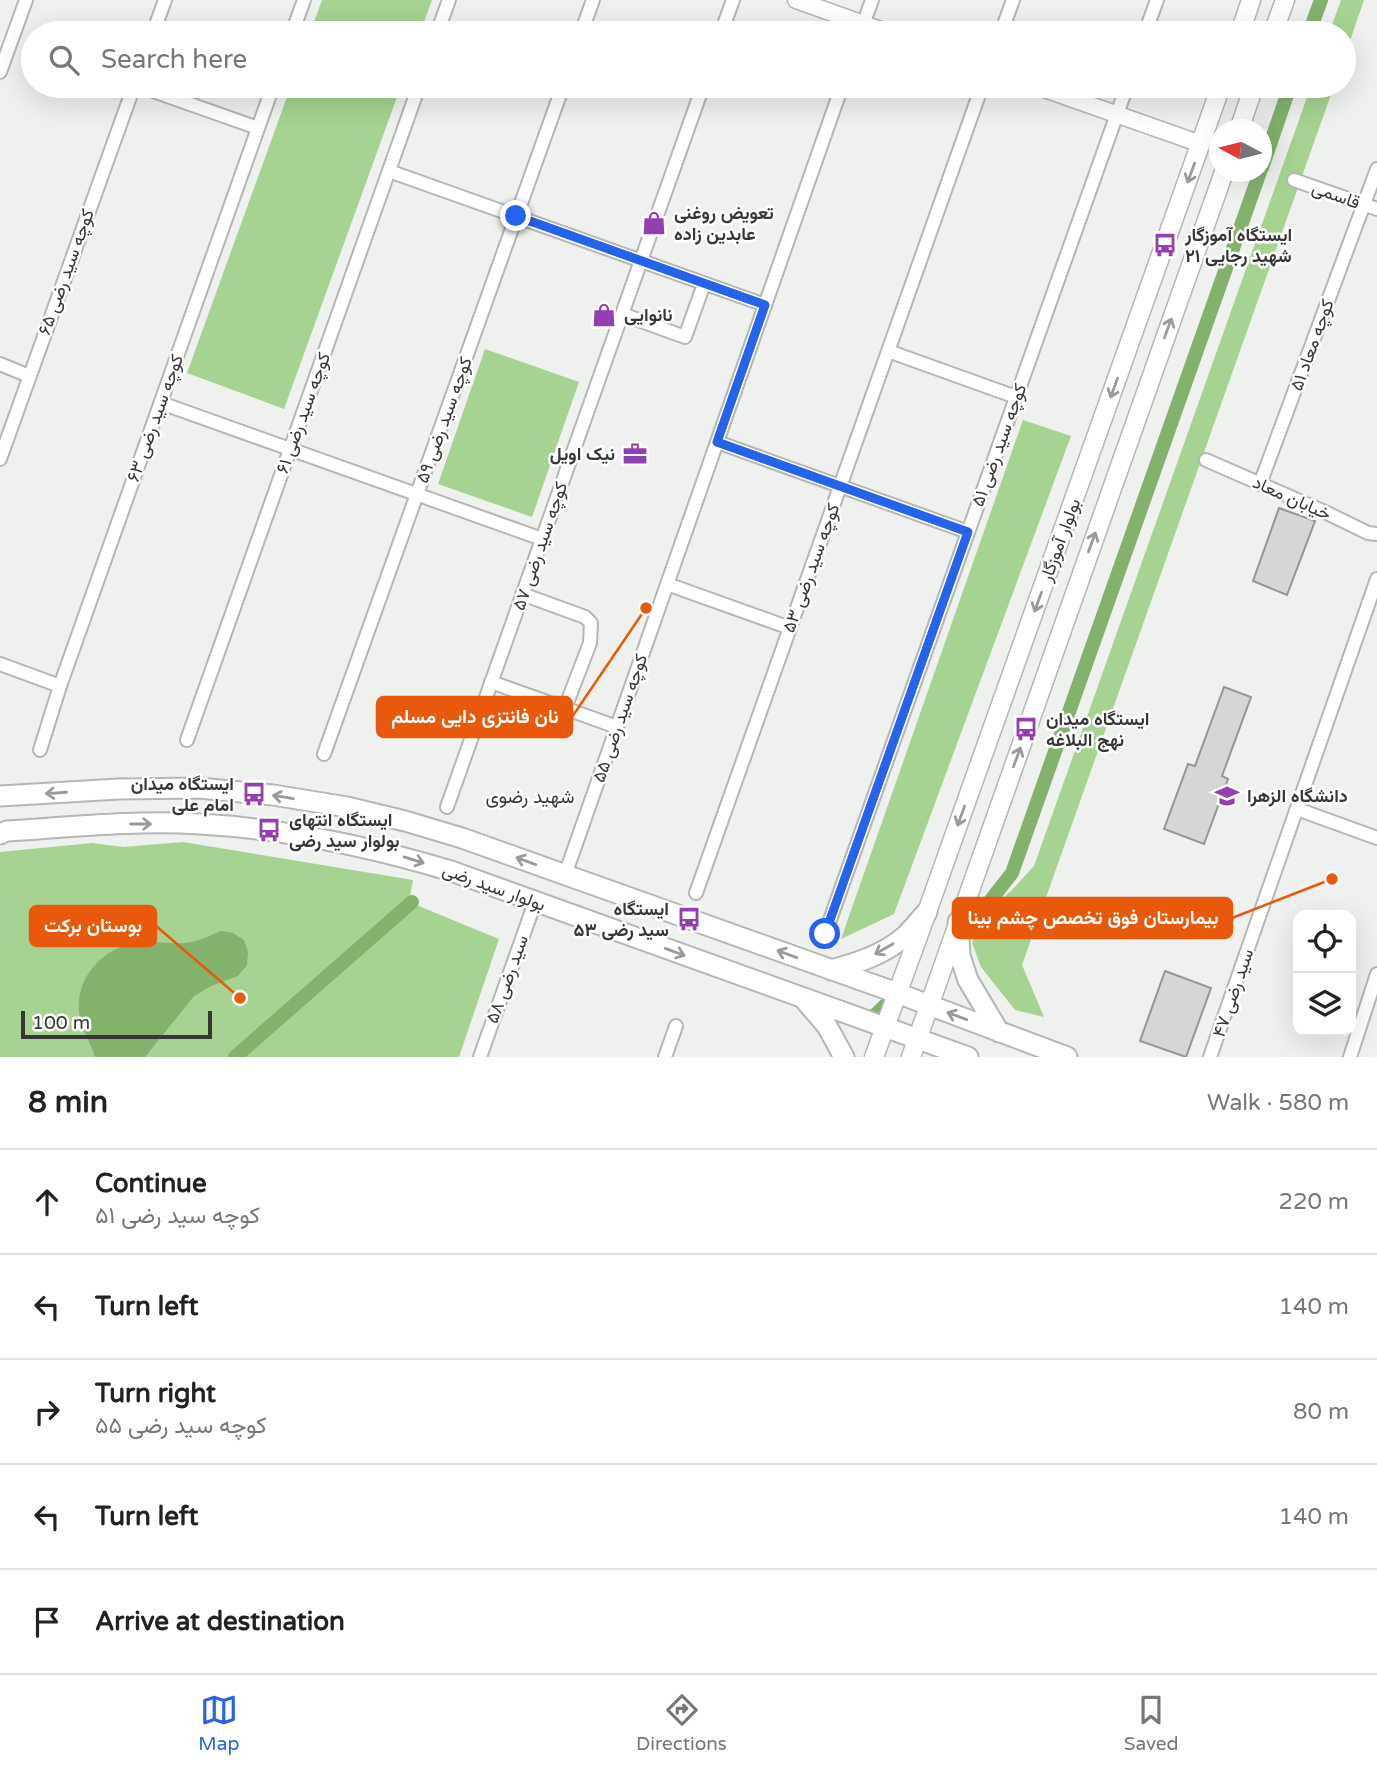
<!DOCTYPE html>
<meta charset="utf-8">
<style>
body{margin:0;font-family:"Varela Round",Vazirmatn,sans-serif;background:#f2f2f2;color:#222}
.controls{position:absolute;right:21px;bottom:21px;display:grid;overflow:hidden;border-radius:14px;box-shadow:0 7px 28px #0002}
.controls button{width:63px;height:63px;display:grid;place-items:center;padding:0;border:0;border-bottom:2px solid #e0e0e0;background:#fff;color:#222;font:35px sans-serif}
.compass{position:absolute;left:1209px;top:119px;width:63px;height:63px;border-radius:50%;background:#fff;box-shadow:0 7px 28px #0002;rotate:277deg}
.scale{position:absolute;left:21px;bottom:18px;width:191px;box-sizing:border-box;padding-left:7px;border:4px solid #363635;border-top:0;font-size:19px;line-height:24px;white-space:nowrap;color:#363635;-webkit-text-stroke:5px #fff;paint-order:stroke}
.stop{position:absolute;width:21px;height:21px;margin:-16px;border:5px solid #2563eb;border-radius:50%;background:#fff}
.stop.end{background:#2563eb;border-color:#fff;box-shadow:0 2px 7px #0008}
.list{margin:0;padding:0;list-style:none}
h2{display:flex;justify-content:space-between;align-items:center;height:91px;margin:0;padding:0 28px;font-size:30px}
h2 small{font-size:23px;font-weight:400;color:#767676}
.list li{display:grid;grid-template-columns:46px 1fr auto;gap:21px;align-items:center;box-sizing:border-box;height:105px;padding:0 28px;border-top:2px solid #e0e0e0}
.list b{display:block;font-size:26px;white-space:nowrap}
.list p{margin:0;font-size:23px;white-space:nowrap;color:#767676}
.list em{font-size:23px;font-style:normal;color:#767676}
.icon{flex:none;width:38px;height:38px;fill:none;stroke:currentColor;stroke-width:2;stroke-linecap:round;stroke-linejoin:round}
.map{position:relative;flex:none;width:1377px;height:1057px;overflow:hidden}
.search{position:absolute;background:#fff;box-shadow:0 7px 28px #0002;left:21px;right:21px;top:21px;height:77px;display:flex;align-items:center;gap:18px;box-sizing:border-box;padding:0 24px;border-radius:38px;color:#767676;font-size:26px}
.sheet{height:616px;background:#fff}
nav{display:flex;justify-content:space-around;align-items:center;box-sizing:border-box;height:98px;border-top:2px solid #e0e0e0;background:#fff;font-size:19px;color:#767676}
nav a{display:grid;justify-items:center;gap:4px}
nav .on{color:#2563eb}
.map>svg:first-child{display:block}
.green{fill:#a6d391}
.water{fill:#83b26d}
.lines{fill:none;stroke-linecap:round;stroke-linejoin:round}
.canal{stroke:#83b26d;stroke-width:14}
.building{fill:#d5d7d5;stroke:#949693;stroke-width:2}
.minor-casing{stroke:#b5b7b5;stroke-width:16}
.tertiary-casing{stroke:#b5b7b5;stroke-width:19}
.secondary-casing{stroke:#b5b7b5;stroke-width:21}
.primary-casing{stroke:#b5b7b5;stroke-width:23}
.minor{stroke:#fff;stroke-width:12}
.tertiary{stroke:#fff;stroke-width:16}
.secondary{stroke:#fff;stroke-width:18}
.primary{stroke:#fff;stroke-width:19}
.oneway{stroke:#9a9a9a}
.route{stroke:#2563eb;stroke-width:9}
.labels{text-anchor:middle;dominant-baseline:central;stroke-width:5;stroke-linejoin:round;paint-order:stroke}
.street-label{font-size:18px;fill:#363635;stroke:#fff}
.poi-label{font-size:18px;font-weight:bold;fill:#363635;stroke:#fff;text-anchor:start}
.neighbourhood-label{font-size:19px;fill:#363635;stroke:#fff}
.leader{fill:none;stroke:#e8590c;stroke-width:2.5}
.callout-dot{fill:#e8590c;stroke:#fff;stroke-width:2.5}
.callout{fill:#e8590c;stroke:#e8590c;stroke-width:2.5}
.callout-label{font-size:19px;text-anchor:middle;font-weight:bold;fill:#fff}
</style>
<div class="map">
<svg width="1377" height="1057" viewBox="0 0 1377 1057">
<rect width="100%" height="100%" fill="#eff1ee"/>
<path class="green" d="M322,0H432L420,33H310Z
M1341,0H1364L1344,58V33H1329Z
M291,86H401L284,409L187,373Z
M1311,86H1334L1022,965L1044,1017L1015,1010L981,967L972,943L986,912L1011,891L1034,866Z
M485,349L579,382L532,517L438,484Z
M1023,420L1071,436L894,914L841,939Z
M183,842L413,880L409,902L499,939L459,1057H0V852L92,843L123,847Z"/>
<path class="water" d="M221,931L233,933L244,940L248,952L247,965L238,976L211,986L194,996L145,1057H95C90,1041 80,1028 79,1011C76,975 106,945 141,942C159,941 178,946 196,941C204,939 213,934 221,931Z"/>
<g class="lines">
<path class="canal" d="M1309,33L1321,0
M1262,168L1290,86
M983,910L1012,873L1260,172
M875,1015L897,994
M235,1057L412,902"/>
</g>
<path class="building" d="M1279,508L1315,521L1287,595L1253,581Z
M1224,687L1251,697L1222,776L1228,779L1204,844L1164,829L1188,764L1195,766Z
M1165,971L1211,988L1186,1057L1140,1041Z"/>
<g class="lines">
<g class="minor-casing">
<path id="minor" d="M153,33L165,0
M292,33L304,0
M437,33L449,0
M581,33L593,0
M721,33L733,0
M860,33L872,0
M1001,33L1013,0
M1145,33L1157,0
M0,72L26,0
M139,86L258,128
M389,171L765,305
M1294,180L1377,209
M622,314L685,337L704,284
M888,351L1016,397
M0,364L29,376
M161,403L542,539
M717,442L968,532
M0,459L134,86
M1206,460L1325,512L1368,533L1377,534
M1260,484L1377,169
M667,584L790,628
M522,594L585,617L591,623L590,643L565,708
M0,664L60,686
M491,682L617,727
M187,740L419,86
M40,750L60,686L273,86
M324,754L563,86
M447,807L703,86
M1297,809L1377,838
M565,875L842,86
M696,893L982,86
M825,934L1127,86
M480,1057L535,902
M665,1057L676,1026
M1210,1057L1377,579
M1350,1057L1377,974"/>
</g>
<g class="tertiary-casing">
<path id="tertiary" d="M796,0L889,33
M1036,86L1201,144"/>
</g>
<g class="secondary-casing">
<path id="secondary" d="M1240,33L1251,0
M1273,33L1285,0
M1239,130L1254,86
M874,1057L927,912L1221,86
M911,1057L1224,172"/>
</g>
<g class="primary-casing">
<path id="primary" d="M0,796L119,789L199,788L273,795L347,807L405,821L462,838L897,993L1067,1057
M0,834L7,831C71,827 136,820 200,824C287,829 368,846 451,871L968,1057
M958,922L960,956L968,980L999,1032
M831,970C857,963 883,955 904,937C912,930 919,920 927,912
M803,998L827,1026L844,1057"/>
</g>
<use href="#minor" class="minor"/>
<use href="#tertiary" class="tertiary"/>
<use href="#secondary" class="secondary"/>
<use href="#primary" class="primary"/>
</g>
<defs><path id="oneway-shaft" d="M-6 0H5M1.5-3L5.5 0L1.5 3" fill="none" stroke-width="1.6" stroke-linecap="round" stroke-linejoin="round" transform="scale(1.75)"/></defs>
<g class="oneway">
<use href="#oneway-shaft" transform="translate(1191 173) rotate(110)"/>
<use href="#oneway-shaft" transform="translate(1168 328) rotate(-70)"/>
<use href="#oneway-shaft" transform="translate(1114 388) rotate(110)"/>
<use href="#oneway-shaft" transform="translate(1092 542) rotate(-70)"/>
<use href="#oneway-shaft" transform="translate(1038 602) rotate(110)"/>
<use href="#oneway-shaft" transform="translate(1017 757) rotate(-70)"/>
<use href="#oneway-shaft" transform="translate(56 793) rotate(176)"/>
<use href="#oneway-shaft" transform="translate(283 797) rotate(-171)"/>
<use href="#oneway-shaft" transform="translate(961 816) rotate(110)"/>
<use href="#oneway-shaft" transform="translate(141 824)"/>
<use href="#oneway-shaft" transform="translate(414 860) rotate(17)"/>
<use href="#oneway-shaft" transform="translate(526 861) rotate(-160)"/>
<use href="#oneway-shaft" transform="translate(884 949) rotate(150)"/>
<use href="#oneway-shaft" transform="translate(675 952) rotate(20)"/>
<use href="#oneway-shaft" transform="translate(787 954) rotate(-160)"/>
<use href="#oneway-shaft" transform="translate(957 1016) rotate(-160)"/>
</g>
<g class="lines">
<path class="route" d="M516,216L765,305L717,442L968,532L825,934"/>
</g>
<defs>
<g id="shop-bare" transform="scale(1.89)"><path d="M-5-2.5h2.3a2.7 3.5 0 0 1 5.4 0H5L5.5 6h-11ZM-1.5-2.5h3a1.5 2.3 0 0 0-3 0Z" fill="#9240af" stroke="#fff" stroke-width="2.5" paint-order="stroke"/></g>
<g id="bus-bare" transform="scale(1.89)"><path d="M-5-6H5V4H4V6H2V4H-2V6H-4V4H-5ZM-3.5-4V0h7V-4ZM-3.5 1.2v1.5H-2V1.2ZM2 1.2v1.5H3.5V1.2Z" fill="#9240af" stroke="#fff" stroke-width="2.5" paint-order="stroke"/></g>
<g id="office-bare" transform="scale(1.89)"><path d="M-6-3h4V-5.5h4V-3h4V5H-6ZM-1-4.5V-3h2v-1.5ZM-6 0V1H6V0Z" fill="#9240af" stroke="#fff" stroke-width="2.5" paint-order="stroke"/></g>
<g id="university-bare" transform="scale(1.89)"><path d="M0-5L7-2L0 1L-7-2ZM-4 1L0 2.5L4 1V4Q0 6-4 4Z" fill="#9240af" stroke="#fff" stroke-width="2.5" paint-order="stroke"/></g>
</defs>
<g fill-rule="evenodd">
<use href="#shop-bare" x="654" y="223"/>
<use href="#bus-bare" x="1165" y="245"/>
<use href="#shop-bare" x="604" y="315"/>
<use href="#office-bare" x="635" y="454"/>
<use href="#bus-bare" x="1026" y="729"/>
<use href="#bus-bare" x="254" y="794"/>
<use href="#university-bare" x="1227" y="796"/>
<use href="#bus-bare" x="269" y="830"/>
<use href="#bus-bare" x="689" y="919"/>
</g>
<g class="labels">
<g class="street-label">
<text transform="translate(1336 195) rotate(20)">قاسمی</text>
<text transform="translate(66 272) rotate(-70)">کوچه سید رضی ۶۵</text>
<text transform="translate(1312 345) rotate(-70)">کوچه معاد ۵۱</text>
<text transform="translate(303 413) rotate(-70)">کوچه سید رضی ۶۱</text>
<text transform="translate(155 418) rotate(-70)">کوچه سید رضی ۶۳</text>
<text transform="translate(444 420) rotate(-70)">کوچه سید رضی ۵۹</text>
<text transform="translate(999 445) rotate(-70)">کوچه سید رضی ۵۱</text>
<text transform="translate(1292 498) rotate(24)">خیابان معاد</text>
<text transform="translate(1060 540) rotate(-70)">بولوار آموزگار</text>
<text transform="translate(540 546) rotate(-71)">کوچه سید رضی ۵۷</text>
<text transform="translate(811 568) rotate(-70)">کوچه سید رضی ۵۳</text>
<text transform="translate(620 718) rotate(-71)">کوچه سید رضی ۵۵</text>
<text transform="translate(494 887) rotate(20)">بولوار سید رضی</text>
<text transform="translate(507 979) rotate(-70)">سید رضی ۵۸</text>
<text transform="translate(1233 993) rotate(-71)">سید رضی ۴۷</text>
</g>
<g class="poi-label">
<text x="674" y="213">تعویض روغنی<tspan x="674" dy="21">عابدین زاده</tspan></text>
<text x="1185" y="235">ایستگاه آموزگار<tspan x="1185" dy="21">شهید رجایی ۲۱</tspan></text>
<text x="624" y="315">نانوایی</text>
<text x="615" y="454" text-anchor="end">نیک اویل</text>
<text x="1046" y="719">ایستگاه میدان<tspan x="1046" dy="21">نهج البلاغه</tspan></text>
<text x="234" y="784" text-anchor="end">ایستگاه میدان<tspan x="234" dy="21">امام علی</tspan></text>
<text x="1247" y="796">دانشگاه الزهرا</text>
<text x="289" y="820">ایستگاه انتهای<tspan x="289" dy="21">بولوار سید رضی</tspan></text>
<text x="669" y="909" text-anchor="end">ایستگاه<tspan x="669" dy="21">سید رضی ۵۳</tspan></text>
</g>
<g class="neighbourhood-label">
<text x="530" y="797">شهید رضوی</text>
</g>
</g>
<path class="leader" d="M646 608L572 717M1332 879L1232 918M240 998L156 926"/>
<g class="callout-dot">
<circle cx="646" cy="608" r="7"/>
<circle cx="1332" cy="879" r="7"/>
<circle cx="240" cy="998" r="7"/>
</g>
<g class="callout">
<rect x="377" y="697" width="195" height="40" rx="7"/>
<rect x="953" y="898" width="279" height="40" rx="7"/>
<rect x="30" y="906" width="126" height="40" rx="7"/>
</g>
<g class="callout-label">
<text x="475" y="723">نان فانتزی دایی مسلم</text>
<text x="1093" y="924">بیمارستان فوق تخصص چشم بینا</text>
<text x="93" y="932">بوستان برکت</text>
</g>
</svg>
<div class="controls">
<button><svg class="icon" aria-label="locate" viewBox="0 0 24 24"><circle cx="12" cy="12" r="6"/><path d="M12 2v4M12 18v4M2 12h4M18 12h4"/></svg></button>
<button><svg class="icon" aria-label="layers" viewBox="0 0 24 24"><path d="M12 4l9 5-9 5-9-5zM3 14l9 5 9-5"/></svg></button>
</div>
<svg class="compass" viewBox="-18 -18 36 36"><path d="M0-13l5 13h-10z" fill="#e53935"/><path d="M0 13l5-13h-10z" fill="#767676"/></svg>
<div class="scale">100 m</div>
<div class="stop" style="left:825px;top:934px"></div>
<div class="stop end" style="left:516px;top:216px"></div>
<div class="search"><svg class="icon" aria-label="search" viewBox="0 0 24 24"><circle cx="10" cy="10" r="6"/><path d="M15 15l6 6"/></svg>Search here</div>
</div>
<section class="sheet">
<h2>8 min<small>Walk · 580 m</small></h2>
<ul class="list">
<li><svg class="icon" aria-label="ahead" viewBox="0 0 24 24"><path d="M12 20V5M6 11l6-6 6 6"/></svg><div><b>Continue</b><p>کوچه سید رضی ۵۱</p></div><em>220 m</em></li>
<li><svg class="icon" aria-label="left" viewBox="0 0 24 24"><path d="M17 20v-9H6M10 6l-5 5 5 5"/></svg><div><b>Turn left</b></div><em>140 m</em></li>
<li><svg class="icon" aria-label="right" viewBox="0 0 24 24"><path d="M7 20v-9h11M14 6l5 5-5 5"/></svg><div><b>Turn right</b><p>کوچه سید رضی ۵۵</p></div><em>80 m</em></li>
<li><svg class="icon" aria-label="left" viewBox="0 0 24 24"><path d="M17 20v-9H6M10 6l-5 5 5 5"/></svg><div><b>Turn left</b></div><em>140 m</em></li>
<li><svg class="icon" aria-label="arrive" viewBox="0 0 24 24"><path d="M6 21V4h12l-3 4 3 4H6"/></svg><div><b>Arrive at destination</b></div></li>
</ul>
</section>
<nav>
<a class="on"><svg class="icon" aria-label="map" viewBox="0 0 24 24"><path d="M3 6l6-2 6 2 6-2v14l-6 2-6-2-6 2zM9 4v14M15 6v14"/></svg>Map</a>
<a><svg class="icon" aria-label="directions" viewBox="0 0 24 24"><path d="M12 3l9 9-9 9-9-9zM9 14v-3h6M13 9l2 2-2 2"/></svg>Directions</a>
<a><svg class="icon" aria-label="saved" viewBox="0 0 24 24"><path d="M7 4h10v16l-5-4-5 4z"/></svg>Saved</a>
</nav>
